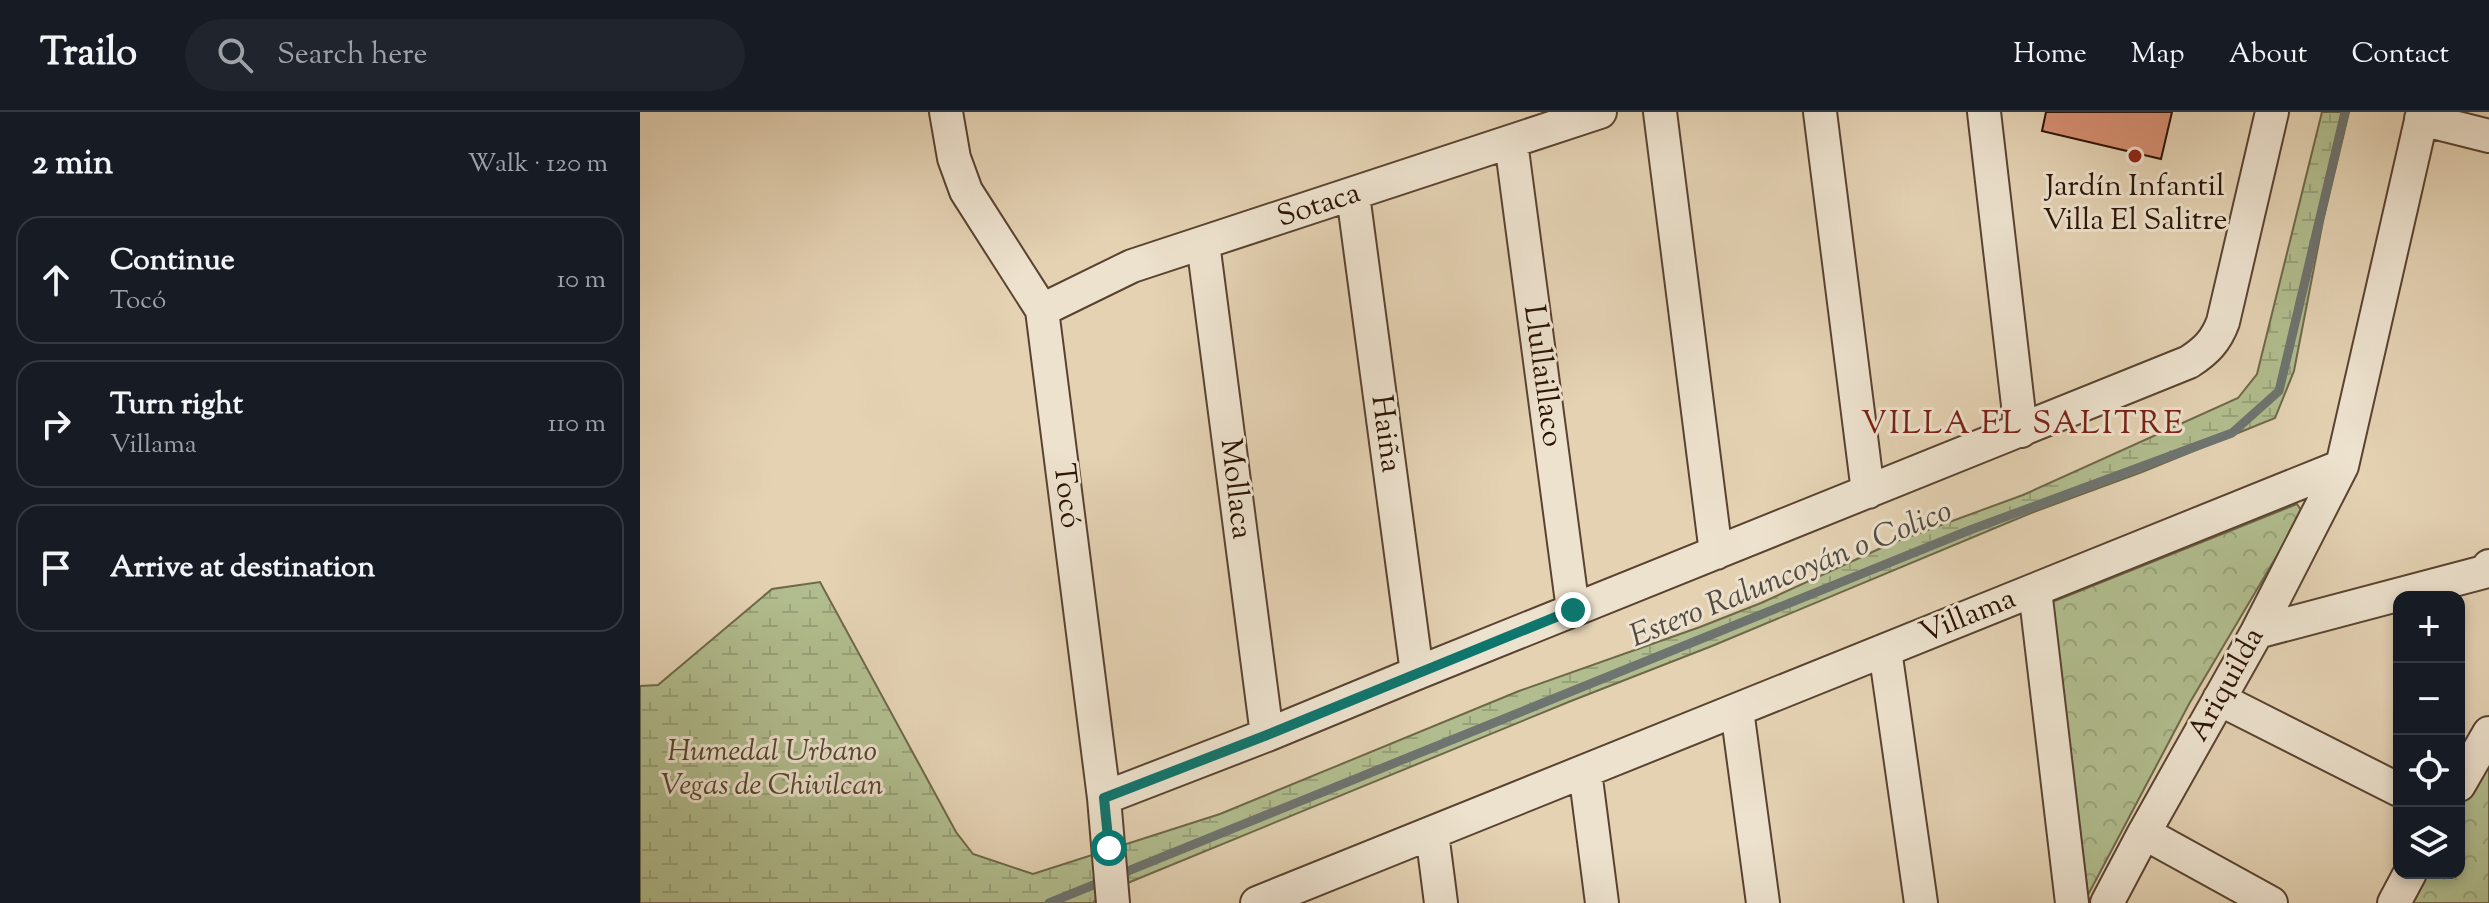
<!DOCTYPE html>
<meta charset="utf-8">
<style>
body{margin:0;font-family:"Sorts Mill Goudy",serif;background:#20242c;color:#f1f3f6}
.controls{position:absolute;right:24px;bottom:24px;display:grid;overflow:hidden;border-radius:16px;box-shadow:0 4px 12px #0003}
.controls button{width:72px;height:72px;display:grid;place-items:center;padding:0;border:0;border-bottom:2px solid #363941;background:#171b24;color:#f1f3f6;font:40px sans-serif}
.stop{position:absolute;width:24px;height:24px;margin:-18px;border:6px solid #0f766e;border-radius:50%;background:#fff}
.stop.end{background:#0f766e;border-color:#fff;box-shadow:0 2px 8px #0008}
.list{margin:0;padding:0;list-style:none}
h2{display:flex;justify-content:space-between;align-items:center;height:104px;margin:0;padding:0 32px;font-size:34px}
h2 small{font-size:26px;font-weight:400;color:#9ea1a6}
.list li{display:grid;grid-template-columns:52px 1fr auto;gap:24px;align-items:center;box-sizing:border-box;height:128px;margin:0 16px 16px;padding:0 16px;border:2px solid #363941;border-radius:24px}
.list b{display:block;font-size:30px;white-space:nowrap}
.list p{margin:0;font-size:26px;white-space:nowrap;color:#9ea1a6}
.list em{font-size:26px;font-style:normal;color:#9ea1a6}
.icon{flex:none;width:44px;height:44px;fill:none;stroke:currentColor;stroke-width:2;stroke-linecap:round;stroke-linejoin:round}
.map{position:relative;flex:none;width:1849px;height:791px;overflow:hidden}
header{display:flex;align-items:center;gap:48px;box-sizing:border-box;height:112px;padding:0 40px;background:#171b24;border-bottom:2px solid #363941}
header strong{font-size:38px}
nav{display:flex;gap:44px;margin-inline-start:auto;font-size:28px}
.search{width:560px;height:72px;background:#20242c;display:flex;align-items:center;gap:20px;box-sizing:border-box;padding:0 28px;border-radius:44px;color:#9ea1a6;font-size:30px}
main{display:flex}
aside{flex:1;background:#171b24}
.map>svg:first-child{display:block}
.wetland{fill:url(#wetland-marsh);stroke:#6e6849;stroke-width:2}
.park{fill:url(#park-crowns);stroke:#6e6849;stroke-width:2}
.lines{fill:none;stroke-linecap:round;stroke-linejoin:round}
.stream{stroke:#6e7470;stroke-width:9}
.building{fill:#d78f72;stroke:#2b1304;stroke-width:2}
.minor-casing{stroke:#594330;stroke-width:36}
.minor{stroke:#ede2ce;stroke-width:32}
.route{stroke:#0f766e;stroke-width:10}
.poi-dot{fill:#8f2418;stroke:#ede2ce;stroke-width:3}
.labels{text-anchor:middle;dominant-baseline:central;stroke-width:6;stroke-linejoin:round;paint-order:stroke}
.poi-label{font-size:30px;fill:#2b1304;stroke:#ede2ce}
.street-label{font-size:30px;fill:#2b1304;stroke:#ede2ce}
.park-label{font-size:30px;font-style:italic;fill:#53462d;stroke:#ede2ce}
.neighbourhood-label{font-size:32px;letter-spacing:2px;fill:#7a1f14;stroke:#ede2ce}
.water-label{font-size:32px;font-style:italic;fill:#524b43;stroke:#ede2ce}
</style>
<header>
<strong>Trailo</strong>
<div class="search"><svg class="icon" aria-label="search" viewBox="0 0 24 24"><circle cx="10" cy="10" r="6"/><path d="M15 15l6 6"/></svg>Search here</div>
<nav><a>Home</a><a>Map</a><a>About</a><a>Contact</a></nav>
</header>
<main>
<aside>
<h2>2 min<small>Walk · 120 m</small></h2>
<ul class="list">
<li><svg class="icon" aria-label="ahead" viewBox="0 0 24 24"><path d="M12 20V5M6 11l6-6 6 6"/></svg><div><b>Continue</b><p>Tocó</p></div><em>10 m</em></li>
<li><svg class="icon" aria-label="right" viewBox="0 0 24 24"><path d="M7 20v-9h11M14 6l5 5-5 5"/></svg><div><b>Turn right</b><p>Villama</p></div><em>110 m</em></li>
<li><svg class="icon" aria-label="arrive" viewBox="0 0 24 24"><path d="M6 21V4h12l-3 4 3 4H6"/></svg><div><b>Arrive at destination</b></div></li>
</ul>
</aside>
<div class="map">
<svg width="1849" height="791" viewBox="0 0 1849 791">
<defs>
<pattern id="wetland-marsh" width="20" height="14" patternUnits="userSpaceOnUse" patternTransform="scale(2)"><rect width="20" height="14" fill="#b1bd8e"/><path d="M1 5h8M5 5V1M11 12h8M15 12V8" fill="none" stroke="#98a279"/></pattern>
<pattern id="park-crowns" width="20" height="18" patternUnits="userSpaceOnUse" patternTransform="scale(2)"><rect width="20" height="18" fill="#b1bd8e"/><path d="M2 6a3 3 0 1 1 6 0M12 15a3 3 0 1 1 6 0" fill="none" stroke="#98a279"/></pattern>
</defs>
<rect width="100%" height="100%" fill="#e4d2b3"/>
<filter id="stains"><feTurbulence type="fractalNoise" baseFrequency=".0025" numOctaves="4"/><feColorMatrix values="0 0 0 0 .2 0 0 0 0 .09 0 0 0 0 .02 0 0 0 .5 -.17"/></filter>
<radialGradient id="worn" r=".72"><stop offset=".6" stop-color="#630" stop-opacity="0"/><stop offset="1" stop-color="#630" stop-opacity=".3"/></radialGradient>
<path class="wetland" d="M1682,0H1709L1683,109L1654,259L1635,306L1502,360L1391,401L1072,534L931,589L490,770L457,786L453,791H0V574L18,573L132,477L180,470L316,720L333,742L393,762L580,702L879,579L1060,515L1121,491L1252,431L1383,383L1598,286L1617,262Z"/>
<path class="park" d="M1657,392L1665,404L1648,425L1549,592L1448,783L1412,490Z
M1849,646V791H1760L1777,761H1819V694Z"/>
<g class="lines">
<path class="stream" d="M409,791L1330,418L1592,321L1639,279L1705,0"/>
</g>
<path class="building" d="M1406,0H1532L1521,47L1402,19Z"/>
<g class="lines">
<g class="minor-casing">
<path id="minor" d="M306,0L314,46L326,79L402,198L464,686L473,791
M1020,0L1076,441
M1180,0L1228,380
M1344,0L1381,319
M1781,7L1849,24
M871,30L933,498
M713,83L777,561
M563,131L627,623
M402,198L492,154L960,0
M1395,478L1432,791
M1617,520L1848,459L1849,454
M1245,538L1281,791
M1579,587L1759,678
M1097,598L1123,791
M945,659L962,791
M1819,673L1849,621
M464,686L627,623L777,561L1549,250C1566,239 1576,229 1583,210L1632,0
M792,721L801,791
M1504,721L1631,791
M617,791L1702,354
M1467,791L1504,721L1617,520L1702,354L1783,0
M1754,791L1770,761"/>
</g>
<use href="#minor" class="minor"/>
</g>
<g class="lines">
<path class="route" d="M469,736L464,686L627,623L933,498"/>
</g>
<circle class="poi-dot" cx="1495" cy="44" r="8"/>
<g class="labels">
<g class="poi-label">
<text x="1495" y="75">Jardín Infantil<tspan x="1495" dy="34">Villa El Salitre</tspan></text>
</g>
<g class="street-label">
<text transform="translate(679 94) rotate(-18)">Sotaca</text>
<text transform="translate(902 264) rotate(82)">Llullaillaco</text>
<text transform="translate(745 322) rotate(82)">Haiña</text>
<text transform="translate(595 377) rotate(83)">Mollaca</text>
<text transform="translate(426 384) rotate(83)">Tocó</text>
<text transform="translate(1328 505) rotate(-22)">Villama</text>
<text transform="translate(1587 573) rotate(-61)">Ariquilda</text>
</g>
<g class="park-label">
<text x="132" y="640">Humedal Urbano<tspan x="132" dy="34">Vegas de Chivilcan</tspan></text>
</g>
<g class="neighbourhood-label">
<text x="1383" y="313">VILLA EL SALITRE</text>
</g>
<g class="water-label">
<text transform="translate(1151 463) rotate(-22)">Estero Raluncoyán o Colico</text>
</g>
</g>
<rect width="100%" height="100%" filter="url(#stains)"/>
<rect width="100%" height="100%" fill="url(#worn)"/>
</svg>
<div class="controls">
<button>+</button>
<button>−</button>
<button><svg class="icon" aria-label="locate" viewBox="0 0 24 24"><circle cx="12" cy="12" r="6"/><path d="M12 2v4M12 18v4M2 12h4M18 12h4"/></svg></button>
<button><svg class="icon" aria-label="layers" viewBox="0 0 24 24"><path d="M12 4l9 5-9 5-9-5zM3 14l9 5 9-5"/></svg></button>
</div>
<div class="stop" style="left:469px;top:736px"></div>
<div class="stop end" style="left:933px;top:498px"></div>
</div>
</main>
